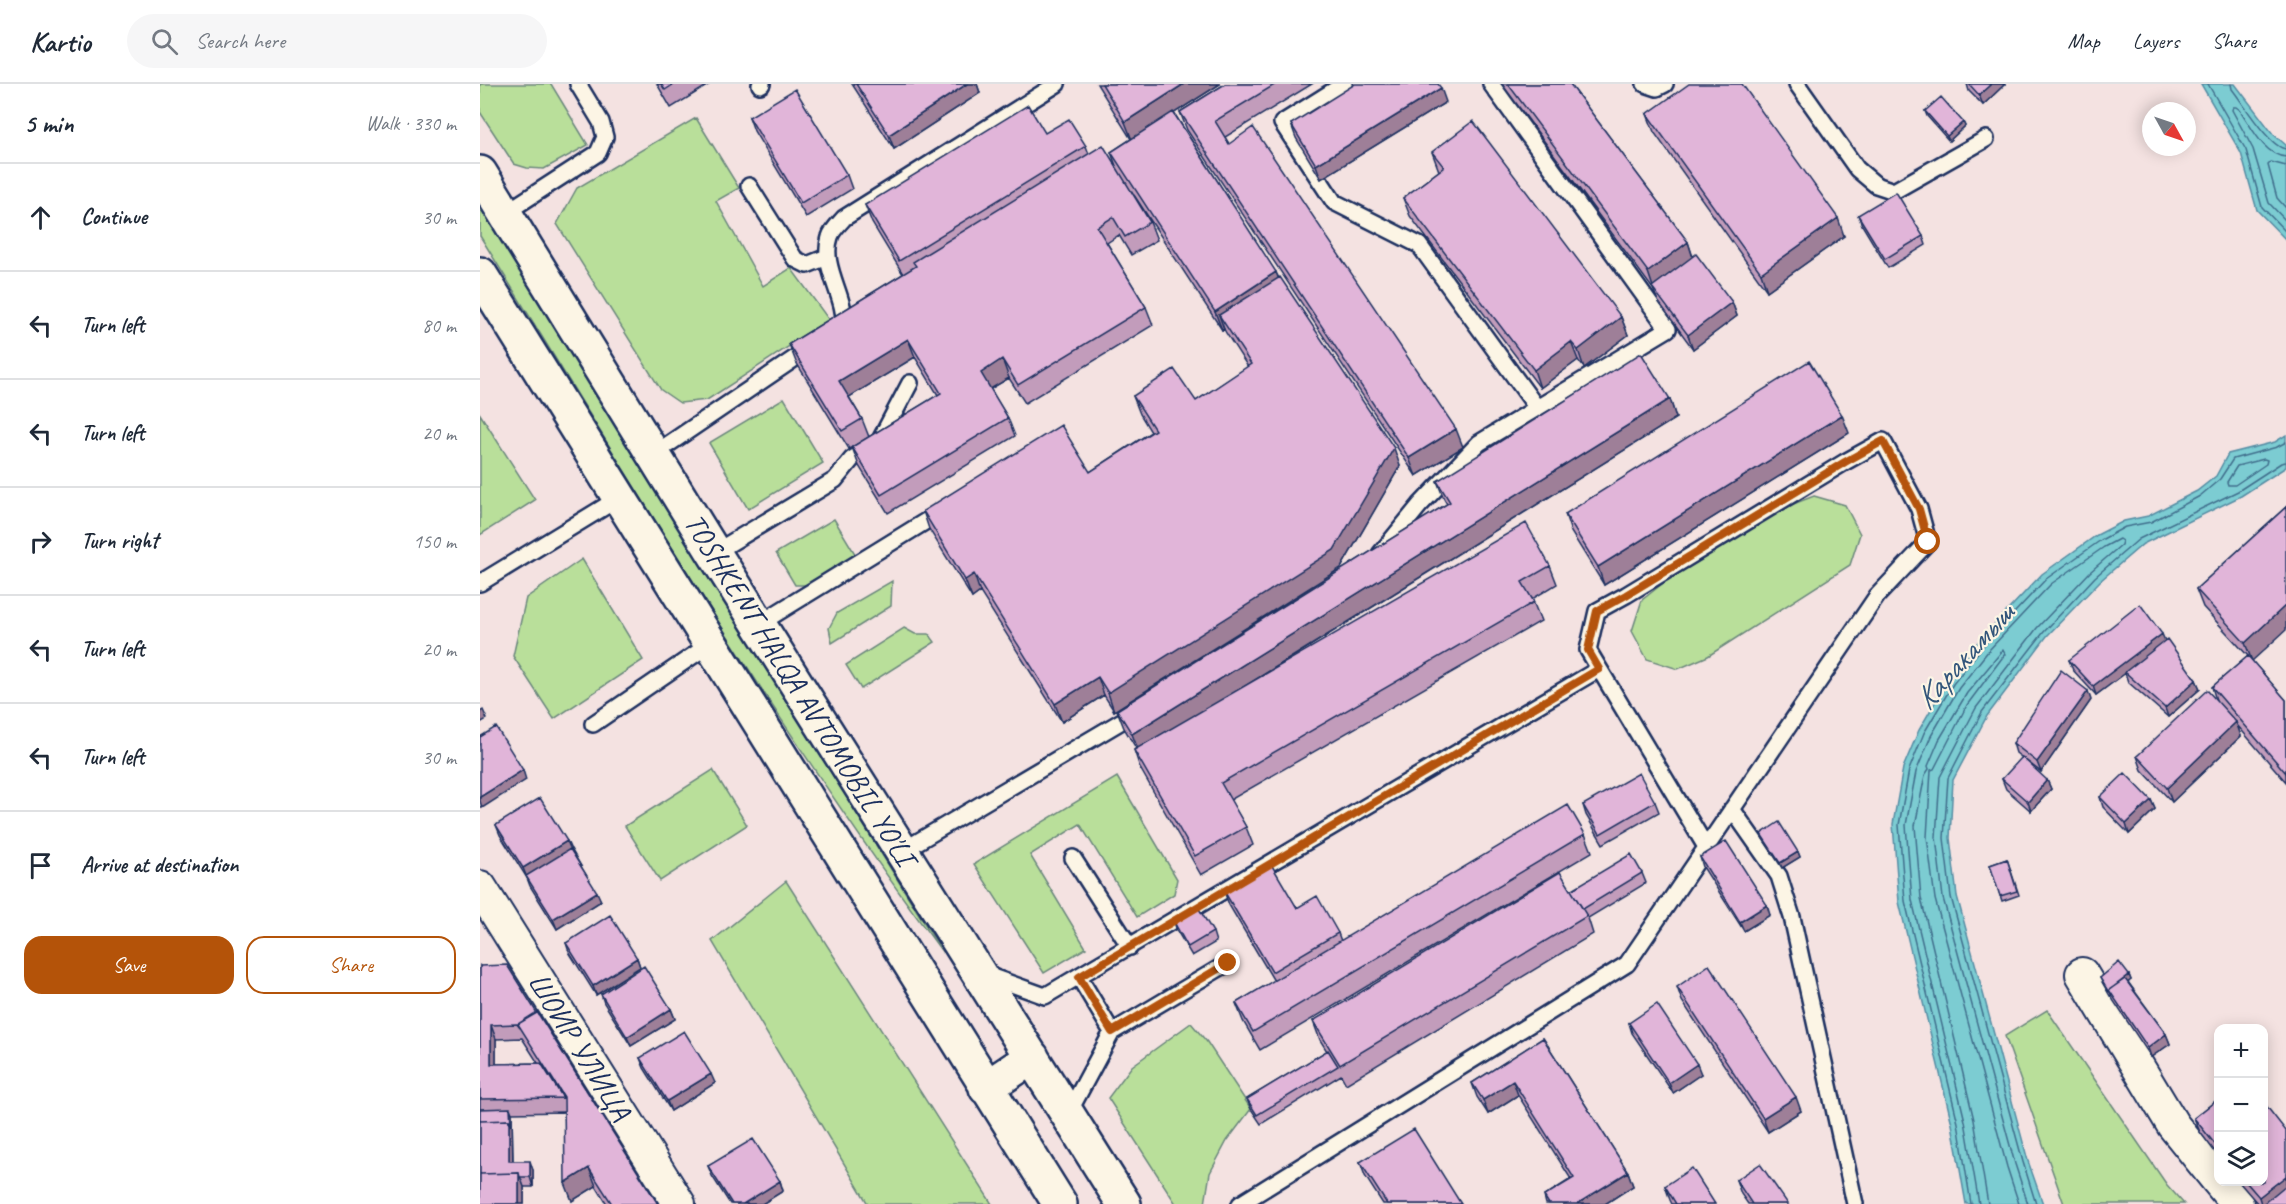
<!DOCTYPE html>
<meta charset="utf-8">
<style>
body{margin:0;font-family:Caveat,sans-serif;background:#f6f6f7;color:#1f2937}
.controls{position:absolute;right:18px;bottom:18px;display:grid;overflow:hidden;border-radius:12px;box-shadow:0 3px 15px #0003}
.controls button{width:54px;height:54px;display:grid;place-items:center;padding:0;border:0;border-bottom:2px solid #e0e1e3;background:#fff;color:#1f2937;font:30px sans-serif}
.compass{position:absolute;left:1662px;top:18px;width:54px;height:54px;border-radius:50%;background:#fff;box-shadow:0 3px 15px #0003;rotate:130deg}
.stop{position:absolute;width:18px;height:18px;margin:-14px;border:4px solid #b45309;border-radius:50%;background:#fff}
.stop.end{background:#b45309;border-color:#fff;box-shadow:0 2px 6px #0008}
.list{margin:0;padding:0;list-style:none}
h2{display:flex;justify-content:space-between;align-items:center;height:78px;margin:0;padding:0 24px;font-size:26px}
h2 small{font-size:20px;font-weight:400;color:#747a83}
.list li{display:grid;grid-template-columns:39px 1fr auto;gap:18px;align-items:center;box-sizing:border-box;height:108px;padding:0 24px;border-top:2px solid #e0e1e3}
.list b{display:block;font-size:22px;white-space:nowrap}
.list em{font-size:20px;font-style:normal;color:#747a83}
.actions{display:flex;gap:12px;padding:18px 24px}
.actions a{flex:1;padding:14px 0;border:2px solid #b45309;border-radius:18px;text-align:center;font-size:21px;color:#b45309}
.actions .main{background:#b45309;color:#fff}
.icon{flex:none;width:33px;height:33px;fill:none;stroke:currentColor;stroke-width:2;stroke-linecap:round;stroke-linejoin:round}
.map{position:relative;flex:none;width:1806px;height:1120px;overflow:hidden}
header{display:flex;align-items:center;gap:36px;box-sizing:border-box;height:84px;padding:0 30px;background:#fff;border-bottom:2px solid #e0e1e3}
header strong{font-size:28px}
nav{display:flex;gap:33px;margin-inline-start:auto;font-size:21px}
.search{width:420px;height:54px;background:#f6f6f7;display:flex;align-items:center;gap:15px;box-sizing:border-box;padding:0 21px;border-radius:33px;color:#747a83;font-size:22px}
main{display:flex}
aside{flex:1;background:#fff}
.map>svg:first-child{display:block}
.green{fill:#b9df9a;stroke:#6a877c;stroke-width:1.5}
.water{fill:#7bccd2;stroke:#558da4;stroke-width:1.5}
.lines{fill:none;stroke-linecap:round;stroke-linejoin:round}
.shore{stroke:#416e8c;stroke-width:1.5}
.service-casing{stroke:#1b2f5e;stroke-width:20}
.minor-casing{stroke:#1b2f5e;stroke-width:36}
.trunk-casing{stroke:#1b2f5e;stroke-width:38}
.service{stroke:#fcf5e5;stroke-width:15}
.minor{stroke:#fcf5e5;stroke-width:32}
.trunk{stroke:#fcf5e5;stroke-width:33}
.wall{fill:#c29cbb;stroke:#1b2f5e;stroke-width:1.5;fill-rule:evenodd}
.shaded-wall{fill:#9e7f98;stroke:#1b2f5e;stroke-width:1.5}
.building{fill:#e1b5d9;stroke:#1b2f5e;stroke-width:1.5}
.route{stroke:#b45309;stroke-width:8}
.labels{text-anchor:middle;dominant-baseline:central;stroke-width:4.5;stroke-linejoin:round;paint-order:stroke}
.street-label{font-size:30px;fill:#1b2f5e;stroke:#fcf5e5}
.water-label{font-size:32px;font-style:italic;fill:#33567b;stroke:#fcf5e5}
</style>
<header>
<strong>Kartio</strong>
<div class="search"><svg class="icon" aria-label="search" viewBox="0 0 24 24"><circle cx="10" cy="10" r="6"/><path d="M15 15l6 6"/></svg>Search here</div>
<nav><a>Map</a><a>Layers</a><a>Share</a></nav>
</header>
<main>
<aside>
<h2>5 min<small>Walk · 330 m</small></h2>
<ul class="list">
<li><svg class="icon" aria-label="ahead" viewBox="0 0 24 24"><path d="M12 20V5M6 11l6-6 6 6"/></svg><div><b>Continue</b></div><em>30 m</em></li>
<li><svg class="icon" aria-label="left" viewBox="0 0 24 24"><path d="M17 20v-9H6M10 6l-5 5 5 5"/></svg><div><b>Turn left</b></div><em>80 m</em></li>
<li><svg class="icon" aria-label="left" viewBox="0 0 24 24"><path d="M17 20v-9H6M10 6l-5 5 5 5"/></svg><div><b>Turn left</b></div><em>20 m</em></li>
<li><svg class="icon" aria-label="right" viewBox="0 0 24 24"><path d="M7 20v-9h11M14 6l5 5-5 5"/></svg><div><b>Turn right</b></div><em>150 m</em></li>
<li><svg class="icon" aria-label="left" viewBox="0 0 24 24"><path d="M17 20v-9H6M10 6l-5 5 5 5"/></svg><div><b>Turn left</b></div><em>20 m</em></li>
<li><svg class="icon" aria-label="left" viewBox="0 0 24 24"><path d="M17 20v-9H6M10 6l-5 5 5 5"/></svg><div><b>Turn left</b></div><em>30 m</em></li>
<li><svg class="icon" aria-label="arrive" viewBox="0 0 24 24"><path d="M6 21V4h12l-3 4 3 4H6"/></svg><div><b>Arrive at destination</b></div></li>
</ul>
<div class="actions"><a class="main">Save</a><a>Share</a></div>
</aside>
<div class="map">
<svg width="1806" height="1120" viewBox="0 0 1806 1120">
<rect width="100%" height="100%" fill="#f4e2e1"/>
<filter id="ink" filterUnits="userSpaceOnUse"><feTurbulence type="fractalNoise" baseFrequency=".0167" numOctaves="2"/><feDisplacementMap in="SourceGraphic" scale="12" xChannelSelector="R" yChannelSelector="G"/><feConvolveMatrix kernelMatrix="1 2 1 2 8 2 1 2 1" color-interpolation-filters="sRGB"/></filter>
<g filter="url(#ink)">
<path class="green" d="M0,0H71L108,61L64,85L47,84L34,80L0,28Z
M216,34L259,104L236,117L283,202L311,184L349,236L227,316L200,319L181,306L77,140L97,104Z
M0,123L463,869C294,640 150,394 0,152Z
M304,314L343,379L268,425L229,359Z
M0,330L55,416L0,451Z
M1334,412L1365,421L1380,450L1370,481L1228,572L1198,585L1167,575L1152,547L1162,516L1187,496L1303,424Z
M354,435L377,473L331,501H315L296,469Z
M102,475L163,576L74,635L33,572L46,514Z
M412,497L411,522L352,559L349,544L357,529Z
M424,544L435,550H449L455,558L381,605L366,581Z
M233,686L267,741L180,797L145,742Z
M637,693L697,795L694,810L657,833L600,740L550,771L606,864L564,889L494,780Z
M306,797L512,1120H388L232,857Z
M1567,926L1687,1101L1704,1120H1584L1525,952Z
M711,939L727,958L771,1025L747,1057L730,1089L725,1120H696L628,1014L652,982Z"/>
<path class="water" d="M1721,0H1755L1793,50L1806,61V156L1777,126L1761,69Z
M1806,351V383L1761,412L1663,460L1620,497L1567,552L1507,632L1473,696L1470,754L1477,812L1548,1077L1563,1120H1486L1472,1040L1419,818L1413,740L1423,684L1439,646L1468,596L1498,558L1562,490L1617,451L1644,437L1668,432L1717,407L1736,392L1748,370L1795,358Z"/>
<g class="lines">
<path class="shore" d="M1728,0L1766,66L1782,123L1806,148
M1751,0L1752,5C1763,19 1790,64 1806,65
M1806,73C1784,72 1771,42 1760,26L1756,23H1753L1752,26L1773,65L1789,119L1806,137
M1806,82L1791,78L1788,81L1797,114L1806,124
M1784,375L1787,376L1786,380L1755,401H1748L1747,398L1757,382Z
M1491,1120L1478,1039L1425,817L1419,741L1429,686L1444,649L1473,600L1503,562L1566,495L1621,456L1645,443L1671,438L1720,412L1740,395L1753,375L1797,363L1806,358
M1499,1120L1485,1037L1432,816L1426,741L1436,688L1451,652L1479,604L1509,566L1571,500L1624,463L1639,455L1642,457L1641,461L1610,488L1557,544L1496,624L1460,693L1456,753L1463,814L1535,1080L1548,1120
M1508,1120L1494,1036L1441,814L1435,742L1445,691L1449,685L1448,682L1459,656L1487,609L1523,566L1525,570L1487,621L1454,685L1451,686L1447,753L1455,815L1527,1083L1539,1120
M1556,1120L1543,1078L1471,813L1464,754L1468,694L1502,628L1563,549L1615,493L1659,455L1758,407L1801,379L1806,378"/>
<g class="service-casing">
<path id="service" d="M864,0L802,39L854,118L939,161L1057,324
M1165,0L1177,4L1185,0
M1317,0L1377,85L1396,101L1414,107L1506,55
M280,1L282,0
M269,102L315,175L327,181L347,173
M25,129L118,69L125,53L121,38L98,0
M361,245L364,243C367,213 340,183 350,153C352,146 360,139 364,134L577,0
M174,370L330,264
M234,469L355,396L372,375L399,358L430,299
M900,470L940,421L999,359L1188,245L1011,0
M0,499L139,414
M279,540L464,426
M113,640L230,560
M1252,725L1299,792L1312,833L1375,1120
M422,767L657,628
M593,774L650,863
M504,890L565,912L1119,585
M632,948L748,879
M588,1030L632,948L599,893
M760,1120L1147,880L1397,512L1448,458L1439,425L1403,357L1365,378L1146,511L1117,527L1108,566L1226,763"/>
</g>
<g class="minor-casing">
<path id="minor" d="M0,803L199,1120
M1602,890L1693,1041L1738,1097
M1739,1098L1757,1120"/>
</g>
<g class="trunk-casing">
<path id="trunk" d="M0,89L234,469L644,1120
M0,190L580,1120
M506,1004L552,973"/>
</g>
<use href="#service" class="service"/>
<use href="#minor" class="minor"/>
<use href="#trunk" class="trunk"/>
</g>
<path class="wall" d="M177,0H230L191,24Z
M372,0H497L500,9L414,65Z
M617,0H740L694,29L799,194L920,382L861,484L634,627L624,611L582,638L500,508L492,514L449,445L443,427L610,388L671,348L660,330L653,312L716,317L768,283L746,249L744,245L742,246L654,111L670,138L677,156L651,171L639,151L627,159L666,223L673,241L545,319L529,294L510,305L528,334L535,352L408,429L379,382L372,363L458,311L435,273L369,313L382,335L389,353L369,365L316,278L309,260L423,190L392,139L385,121L565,49L606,62L609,70L636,82L631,68L651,55Z
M745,0H832L745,53L749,60L983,363L936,392L707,46L700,28Z
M1022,0H1090L1208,158L1213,173L1252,218L1257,232L1213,265L1178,217L1173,205Z
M1487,0H1525L1503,21L1489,7Z
M966,18L841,95L816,54L811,40Z
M1445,27L1483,38L1485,42L1469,57L1447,32Z
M1167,30L1364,152L1287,207L1174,48Z
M269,33L367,91L372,105L326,133L274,47Z
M952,68L1141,233L1148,251L1104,284L1098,276L1060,304L930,132L923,114L959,87Z
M1378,131L1443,152L1446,161L1408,184L1382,141Z
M1190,315L1196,334L782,592L1070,482L1077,500L1052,515L1061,537L750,716L766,743L773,761L721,791L660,684L654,666L656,664L644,644L637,626L967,420L964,415L957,397Z
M1369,349L1124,501L1091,448L1085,430Z
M1806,423L1772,577L1806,616V698L1757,641L1761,652L1692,718L1662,686L1657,672L1736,616L1732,603L1768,572L1723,523L1716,505Z
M1685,557L1716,596L1720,605L1688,633L1648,598L1645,589L1616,611L1593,586L1589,576Z
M1611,616L1561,688L1536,669L1533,659Z
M1522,695L1567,696L1571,705L1551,727L1526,705Z
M1620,713L1671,716L1675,725L1649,750L1623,723Z
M1175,718L1179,728L1123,760L1106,731L1103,721Z
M16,741L91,765L121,817L77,845L50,802L47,794L20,751Z
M1105,750L1112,768L780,966L763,937L756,919L794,897L749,821L744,807L817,824L858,849L861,857Z
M1281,750L1318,768L1320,773L1302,784L1283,755Z
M1220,773L1290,831L1264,847L1223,783Z
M1527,775L1539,811L1522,817L1510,781Z
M1162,789L1166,799L1108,834L1113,850L866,1000L861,991L781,1040L771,1025L767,1015L847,967L840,956L833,937L1091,806Z
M694,838L733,848L736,858L712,872L697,847Z
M86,859L157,874L160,883L116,911L89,868Z
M0,882L178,1120H127L116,1102L92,1117L84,1028L32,1029L33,1077L53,1086V1103H44V1120H0ZM42,954L58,979L16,980V955Z
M1649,891L1651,896L1648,898L1686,950L1690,960L1671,973L1633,916L1631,911L1630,912L1622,898L1620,894Z
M1197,903L1321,1027L1288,1048L1202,917Z
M121,910L191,925L195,935L151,962L124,919Z
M1149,939L1221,990L1193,1009L1152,949Z
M1063,954L1148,1088L1153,1102L1125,1120H1066L1064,1112L1091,1095L1038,1011L1008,1030L997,1013L992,999Z
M160,974L235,999L191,1027L164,984Z
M1738,1015V1072L1720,1048L1714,1034Z
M880,1078L981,1120H903L885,1092Z
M228,1082L300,1097L303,1107L282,1120H250L232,1092Z
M1256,1096L1308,1120H1268L1261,1110Z
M1759,1098H1784L1806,1120H1778Z
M1185,1102L1235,1120H1192L1190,1116Z"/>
<path class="shaded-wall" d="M487,0H497L500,9L414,65L409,51Z
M704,0H740L652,56L645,38Z
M1511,0H1525L1503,21L1499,11Z
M961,4L966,18L841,95L836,81Z
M1483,38L1485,42L1469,57L1467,52Z
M1358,134L1364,152L1287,207L1281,189Z
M1208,158L1214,177L1174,206L1168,188Z
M796,188L803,207L739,231L744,245L742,246L735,228Z
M1252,218L1257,232L1213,265L1208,251Z
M1141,233L1148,251L1104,284L1098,266Z
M428,255L435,273L366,315L359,297Z
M1091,258L1098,276L1060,304L1054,286Z
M522,275L529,294L507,307L501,289Z
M1190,315L1196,334L659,668L652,650Z
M1362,331L1369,349L1124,501L1118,483Z
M976,345L983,363L936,392L929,374Z
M914,364L920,382L861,484L634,627L628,609Z
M494,490L500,508L492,514L485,496Z
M1806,521V546L1772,577L1765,559Z
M1682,550L1686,559L1616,611L1613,602Z
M618,593L624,611L582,638L575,620Z
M1716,596L1720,605L1688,633L1685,624Z
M1608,607L1611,616L1561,688L1557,678Z
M3,626L7,635L0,639V628Z
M1756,638L1761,652L1692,718L1687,704Z
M43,686L46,696L2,724L0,717V713Z
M1567,696L1571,705L1551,727L1548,718Z
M1671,716L1675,725L1649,750L1646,740Z
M87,757L91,766L47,794L43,784Z
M1318,768L1320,773L1302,784L1300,779Z
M117,808L121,817L77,845L73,835Z
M1287,821L1290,831L1264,847L1260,838Z
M157,874L160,883L116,911L113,902Z
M1649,891L1651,896L1632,911L1629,907Z
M191,925L195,935L151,962L147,953Z
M11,941L16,955V994L11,980Z
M1686,950L1690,960L1671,973L1668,964Z
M1217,980L1221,990L1193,1009L1189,999Z
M231,990L235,999L191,1027L187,1017Z
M1033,997L1038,1011L1008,1030L1003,1016Z
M1316,1013L1321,1027L1288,1048L1283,1034Z
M30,1024L32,1029L33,1087L29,1077V1036Z
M50,1077L53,1086V1103L50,1093Z
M109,1084L116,1102L92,1117L85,1099Z
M1148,1088L1153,1102L1125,1120H1097Z
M39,1089L44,1103V1120H39Z
M1806,1092V1110L1793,1120H1781L1779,1113Z
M300,1097L303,1107L282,1120H263Z"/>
<path class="building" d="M181,0H194L185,6Z
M376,0H487L409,51Z
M622,0H704L645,38Z
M745,0H796L735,37L749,60L773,43L976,345L929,374L700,28Z
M875,0H958L961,4L836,81L811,40Z
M1028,0H1090L1208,158L1168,188Z
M1209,0H1262L1358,134L1281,189L1167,30Z
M1489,0H1511L1499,11Z
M315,5L367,91L321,119L269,33Z
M1461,13L1483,38L1467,52L1445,27Z
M548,21L565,49L589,35L606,62L419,177L385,121Z
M693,28L796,188L735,228L631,68Z
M993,37L1141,233L1098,266L1091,258L1054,286L923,114L964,83L952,68Z
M623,61L670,138L645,153L633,133L617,143L666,223L538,301L522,275L501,289L528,334L401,411L372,363L461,309L428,255L359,297L382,335L362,347L309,260L436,182L433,178Z
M1416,108L1443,152L1405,175L1378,131Z
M1216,170L1252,218L1208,251L1172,203Z
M800,193L914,364L854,466L628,609L618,593L575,620L494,490L485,496L443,427L581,341L610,388L675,346L653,312L694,285L716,317L771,280L739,231Z
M1161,269L1190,315L652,650L637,626L970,418L957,397Z
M1329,277L1362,331L1118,483L1085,430Z
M1806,423V521L1765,559L1716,505Z
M1046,439L1070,482L1042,498L1054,518L741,699L766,743L715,772L654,666Z
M1660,520L1682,550L1613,602L1589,576Z
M1687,555L1716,596L1685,624L1645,588Z
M1768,572L1806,616V689L1732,603Z
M1581,586L1608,607L1557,678L1533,659Z
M1727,606L1756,638L1687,704L1657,672Z
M16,643L43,686L0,713V653Z
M1542,673L1567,696L1548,718L1522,695Z
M1159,689L1175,718L1120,750L1103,721Z
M1645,689L1671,716L1646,740L1620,713Z
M60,714L87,757L43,784L16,741Z
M1088,721L1105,750L773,948L756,919Z
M1299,738L1318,768L1300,779L1281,750Z
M1246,757L1287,821L1260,838L1220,773Z
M90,765L117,808L73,835L46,792Z
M1151,770L1162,789L1103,825L1091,806Z
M1527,775L1537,807L1520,812L1510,781Z
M791,780L817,824L837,812L858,849L792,888L744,807Z
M1080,788L1107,832L860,981L833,937Z
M718,823L733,848L708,863L694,838Z
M130,831L157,874L113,902L86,859Z
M1639,878L1649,891L1628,907L1620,894Z
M27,881L57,929L38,940L40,944L37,940L11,941V980L61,979L83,1014L0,1015V882Z
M1229,881L1316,1013L1283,1034L1197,903Z
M164,882L191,925L147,953L121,910Z
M1645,895L1686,950L1668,964L1629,906Z
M1177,920L1217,980L1189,999L1149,939Z
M57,928L178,1120H132L109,1084L85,1099L84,1013L38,940Z
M204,947L231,990L187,1017L160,974Z
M1063,954L1148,1088L1097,1120H1069L1064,1112L1094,1094L1033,997L1003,1016L992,999Z
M848,966L858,982L777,1031L767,1015Z
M1738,1015V1064L1714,1034Z
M1784,1019L1806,1047V1092L1779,1113L1766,1098H1784Z
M30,1024L31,1041L29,1036L0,1037V1025Z
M29,1036V1077H50V1093H40L39,1089L0,1090V1037Z
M934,1045L981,1120H907L880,1078Z
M273,1055L300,1097L263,1120H252L228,1082Z
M1280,1080L1308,1120H1272L1256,1096Z
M1212,1084L1235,1120H1196L1185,1102Z
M39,1089V1120H0V1090Z
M1806,1101V1120H1783Z"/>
</g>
<g class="lines" filter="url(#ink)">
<path class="route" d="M748,879L632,948L599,893L1119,585L1108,566L1117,527L1146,511L1365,378L1403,357L1439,425L1448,458"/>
</g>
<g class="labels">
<g class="street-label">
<text transform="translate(320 605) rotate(58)">TOSHKENT HALQA AVTOMOBIL YO'LI</text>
<text transform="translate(100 962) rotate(58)">ШОИР УЛИЦА</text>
</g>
<g class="water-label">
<text transform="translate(1484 572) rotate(-48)">Каракамыш</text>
</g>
</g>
</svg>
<div class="controls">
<button>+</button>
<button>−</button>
<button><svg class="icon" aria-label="layers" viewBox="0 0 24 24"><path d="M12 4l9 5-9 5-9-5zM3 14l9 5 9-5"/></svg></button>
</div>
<svg class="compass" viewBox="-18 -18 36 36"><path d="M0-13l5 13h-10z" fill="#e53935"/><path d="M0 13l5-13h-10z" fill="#747a83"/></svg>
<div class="stop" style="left:1448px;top:458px"></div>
<div class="stop end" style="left:748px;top:879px"></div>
</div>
</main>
